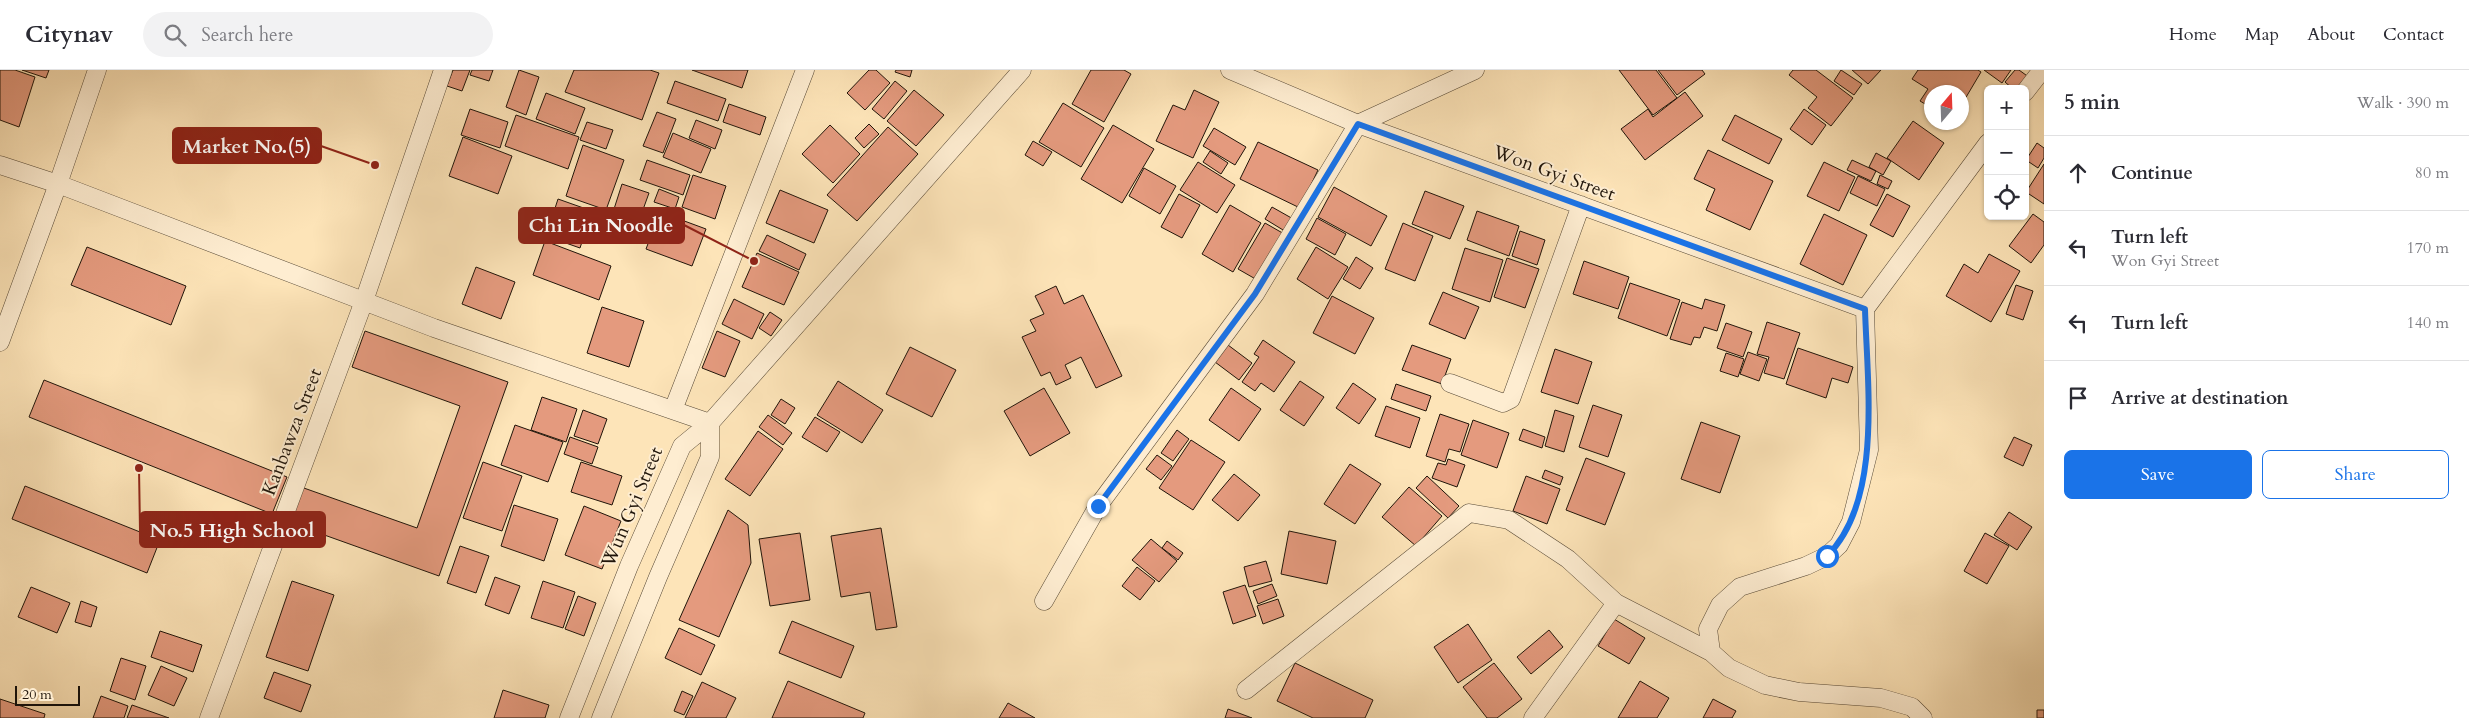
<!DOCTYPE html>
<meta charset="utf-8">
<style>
body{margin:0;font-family:Cardo,serif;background:#f2f2f3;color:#2b2b33}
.controls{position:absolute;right:15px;top:15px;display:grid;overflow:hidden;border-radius:8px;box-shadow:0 1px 4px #0004}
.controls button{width:45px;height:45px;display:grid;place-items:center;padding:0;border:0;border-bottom:1px solid #e1e1e2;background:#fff;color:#2b2b33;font:25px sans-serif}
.compass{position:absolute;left:1924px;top:15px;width:45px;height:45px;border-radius:50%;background:#fff;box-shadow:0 1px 4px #0004;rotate:19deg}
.scale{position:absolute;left:15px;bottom:12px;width:65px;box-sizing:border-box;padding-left:5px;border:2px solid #20150a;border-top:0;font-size:14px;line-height:18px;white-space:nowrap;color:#20150a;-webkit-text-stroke:4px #feedd1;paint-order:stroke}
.stop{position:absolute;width:15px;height:15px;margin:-11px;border:4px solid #1a73e8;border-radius:50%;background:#fff}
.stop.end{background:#1a73e8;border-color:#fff;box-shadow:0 1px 5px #0008}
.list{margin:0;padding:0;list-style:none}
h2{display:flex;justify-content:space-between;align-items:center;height:65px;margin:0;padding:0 20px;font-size:21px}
h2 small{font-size:16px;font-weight:400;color:#7c7c81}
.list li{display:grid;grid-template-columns:32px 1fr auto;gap:15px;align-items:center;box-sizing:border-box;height:75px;padding:0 20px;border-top:1px solid #e1e1e2}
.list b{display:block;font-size:19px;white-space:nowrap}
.list p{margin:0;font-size:16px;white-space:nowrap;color:#7c7c81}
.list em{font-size:16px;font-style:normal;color:#7c7c81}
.actions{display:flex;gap:10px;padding:15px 20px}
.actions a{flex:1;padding:11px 0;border:1px solid #1a73e8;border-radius:8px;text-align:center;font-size:18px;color:#1a73e8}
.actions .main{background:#1a73e8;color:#fff}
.icon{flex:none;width:28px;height:28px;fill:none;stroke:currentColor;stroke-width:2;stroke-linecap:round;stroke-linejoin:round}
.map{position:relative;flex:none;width:2044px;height:648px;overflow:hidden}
header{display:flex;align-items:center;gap:30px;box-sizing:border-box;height:70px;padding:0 25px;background:#fff;border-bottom:1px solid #e1e1e2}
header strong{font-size:24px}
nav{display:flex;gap:28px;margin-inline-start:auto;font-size:18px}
.search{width:350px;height:45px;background:#f2f2f3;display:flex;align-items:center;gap:12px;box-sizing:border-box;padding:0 18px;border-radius:28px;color:#7c7c81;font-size:19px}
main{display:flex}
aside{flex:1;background:#fff}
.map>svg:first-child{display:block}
.building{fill:#e49a7e;stroke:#20150a}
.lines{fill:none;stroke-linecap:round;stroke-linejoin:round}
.street-casing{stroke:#574936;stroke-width:19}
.street{stroke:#feedd1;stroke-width:18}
.route{stroke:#1a73e8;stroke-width:6}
.labels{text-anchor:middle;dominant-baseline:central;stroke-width:4;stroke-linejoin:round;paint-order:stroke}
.street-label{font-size:19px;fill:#20150a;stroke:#feedd1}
.leader{fill:none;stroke:#8f2418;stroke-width:2}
.callout-dot{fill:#8f2418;stroke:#feedd1;stroke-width:2}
.callout{fill:#8f2418;stroke:#8f2418;stroke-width:2}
.callout-label{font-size:20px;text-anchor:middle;font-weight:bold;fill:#fff}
</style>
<header>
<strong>Citynav</strong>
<div class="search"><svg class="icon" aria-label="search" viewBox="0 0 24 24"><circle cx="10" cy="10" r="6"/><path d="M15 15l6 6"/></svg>Search here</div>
<nav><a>Home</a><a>Map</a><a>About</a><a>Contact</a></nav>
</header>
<main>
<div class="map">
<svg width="2044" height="648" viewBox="0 0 2044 648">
<rect width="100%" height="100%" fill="#fde4b8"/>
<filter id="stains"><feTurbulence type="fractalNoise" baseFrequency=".004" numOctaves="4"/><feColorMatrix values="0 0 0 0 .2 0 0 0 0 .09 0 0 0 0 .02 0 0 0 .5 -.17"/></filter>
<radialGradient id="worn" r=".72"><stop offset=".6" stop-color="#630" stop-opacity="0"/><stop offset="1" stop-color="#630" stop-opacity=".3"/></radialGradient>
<path class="building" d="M0,0H15L35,7L19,57L0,50Z
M22,0H49L46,8Z
M453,0H470L462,21L447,16Z
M472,0H493L489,11L470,5Z
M519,0L539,7L526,45L506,37Z
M574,0H650L659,3L642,50L565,22Z
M692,0H748L742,18Z
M869,0H876L890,13L865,40L847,23Z
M896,0H912L910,7L895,2Z
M1091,0H1124L1131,4L1104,52L1072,34Z
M1619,0H1656L1677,28L1653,45Z
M1658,0H1702L1705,4L1677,25Z
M1793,0H1816L1853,28L1831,56L1808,38L1817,27L1789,5Z
M1841,0L1862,14L1854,25L1834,11Z
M1852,0H1881L1868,14Z
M1918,0H1978L1981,2L1962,34V22H1932V38L1920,31L1928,19L1912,9Z
M1984,0H2011L2002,13Z
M2015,0H2019L2030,8L2022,19H2013L2005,12Z
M675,11L726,29L718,51L667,33Z
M895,11L907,21L884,49L872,39Z
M914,20L944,45L916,76L887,51Z
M1194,20L1219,32L1193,88L1156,71L1173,35L1185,40Z
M1685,22L1703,46L1645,90L1621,59L1648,39L1653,47Z
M546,23L585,38L575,64L536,49Z
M1063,33L1104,58L1081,97L1039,72Z
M729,34L766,47L760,65L723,52Z
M470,39L508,52L500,78L461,65Z
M1804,39L1826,55L1812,75L1790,59Z
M657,42L676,49L663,83L643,76Z
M516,45L579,67L568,99L505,76Z
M1735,45L1782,69L1769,94L1722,70Z
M696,50L722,60L715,79L689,68Z
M1913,51L1944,73L1919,110L1887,88Z
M587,52L613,60L606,79L580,70Z
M869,54L879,64L864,78L855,68Z
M830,55L860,84L833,113L802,84Z
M1113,55L1154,79L1122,133L1081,109Z
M888,57L918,84L857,151L827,125Z
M1214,58L1246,77L1235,95L1203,76Z
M673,63L711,79L701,103L663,87Z
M463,67L512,86L498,124L449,106Z
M1033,71L1052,82L1043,96L1025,85Z
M1258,72L1318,100L1300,138L1240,109Z
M2037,73L2044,78V88L2038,98L2026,90Z
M583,75L624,90L606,140L566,126Z
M1708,80L1773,111L1750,160L1706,140L1715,119L1694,109Z
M1210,81L1228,93L1221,104L1203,92Z
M1876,83L1891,91L1883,105L1869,97Z
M647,90L690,105L683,125L640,110Z
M1852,90L1876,101L1871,111L1847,100Z
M1198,92L1235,115L1217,143L1180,120Z
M1824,92L1855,107L1839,141L1807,126Z
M2044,94V134L2026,122Z
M1144,98L1176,116L1160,144L1129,126Z
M693,105L726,116L715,149L682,137Z
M1880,105L1892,111L1888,119L1877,114Z
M1858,106L1885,119L1877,136L1850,123Z
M622,114L649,123L640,148L614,139Z
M1334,117L1387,146L1371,176L1318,147Z
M659,119L679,127L675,139L654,132Z
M780,120L828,140L814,173L766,153Z
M1425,121L1464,136L1450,169L1412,154Z
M1179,124L1200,135L1182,168L1161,157Z
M1887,124L1910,136L1893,167L1870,155Z
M558,129L592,141L580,178L546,166Z
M1230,135L1261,153L1233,202L1202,184Z
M1272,137L1295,150L1288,163L1265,149Z
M1477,141L1519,156L1509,186L1467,170Z
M660,142L706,159L692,196L646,179Z
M1824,144L1867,165L1843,215L1800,194Z
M2033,144L2044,152V175L2031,193L2009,176Z
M1317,148L1346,164L1335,185L1306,169Z
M1265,153L1286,165L1259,211L1238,199Z
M1403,153L1433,166L1415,211L1385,199Z
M1520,161L1545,170L1537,195L1512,186Z
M767,165L806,184L799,200L759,181Z
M545,171L611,196L599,230L533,205Z
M87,177L186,216L171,255L71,215Z
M1316,177L1348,197L1328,229L1297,209Z
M1465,178L1503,190L1490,232L1452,219Z
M757,183L799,202L784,235L742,217Z
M1989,184L2020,201L1991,252L1946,226L1964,194L1978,203Z
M1356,187L1373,198L1360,219L1343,209Z
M1507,188L1539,199L1525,238L1494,227Z
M1584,191L1629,207L1618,239L1573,224Z
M476,197L515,212L501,249L462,234Z
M1630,213L1680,230L1667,266L1618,248Z
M2016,215L2033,221L2023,250L2006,244Z
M1056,216L1064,234L1083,225L1122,306L1096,318L1081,287L1065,295L1071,308L1056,315L1050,302L1041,306L1022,267L1036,261L1030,250L1044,244L1035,226Z
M1443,222L1479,237L1465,269L1429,254Z
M1332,226L1374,248L1355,284L1313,263Z
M734,229L764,244L752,269L722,254Z
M1705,229L1725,235L1717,261L1704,257L1700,268L1694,267L1691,275L1670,269L1682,232L1702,239Z
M602,237L644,251L629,297L587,283Z
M770,242L782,250L771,266L759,258Z
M1767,252L1800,263L1784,309L1764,303L1769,287L1757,284Z
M1726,253L1752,262L1743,287L1717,278Z
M365,261L508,312L439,506L288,452L301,417L417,458L460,336L352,297Z
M717,261L740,271L725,307L702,298Z
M1263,270L1295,292L1274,322L1261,313L1255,321L1242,312L1259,287L1254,284Z
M1228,275L1252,293L1239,310L1215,292Z
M1412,275L1451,289L1442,314L1402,300Z
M910,277L956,300L932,347L886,324Z
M1798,278L1853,297L1848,313L1832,308L1826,328L1786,314Z
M1555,279L1592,292L1578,334L1541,322Z
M1748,282L1767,289L1759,311L1740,304Z
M1726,283L1744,289L1738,307L1720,301Z
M44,310L287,407L272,444L29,347Z
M838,311L883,340L862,373L817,345Z
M1300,311L1324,327L1304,356L1280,340Z
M1353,313L1376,329L1359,354L1336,338Z
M1396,314L1431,326L1426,341L1391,329Z
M1044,318L1070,363L1030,386L1004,341Z
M1231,318L1261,339L1239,371L1209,350Z
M542,327L577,339L566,372L531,360Z
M781,329L795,338L785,354L771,345Z
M1593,335L1622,345L1608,387L1579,377Z
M1386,336L1420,348L1410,378L1375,366Z
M583,340L607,349L598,374L574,366Z
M1555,340L1574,346L1564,382L1545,376Z
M1440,344L1469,354L1460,382L1449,379L1445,392L1426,386Z
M768,345L792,363L783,375L759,357Z
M815,347L840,362L827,382L802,367Z
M1473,350L1509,363L1497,398L1461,385Z
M1701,352L1740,366L1720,423L1681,409Z
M515,355L563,372L548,412L501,395Z
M1523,359L1545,367L1542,378L1519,370Z
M1177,360L1189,369L1173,391L1161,383Z
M758,361L783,379L750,426L725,409Z
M570,367L598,377L592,394L564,384Z
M2014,367L2032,375L2023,396L2004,387Z
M1191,370L1225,392L1193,440L1159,418Z
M1157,385L1172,396L1161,410L1146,399Z
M1586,388L1625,403L1605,455L1566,440Z
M1448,389L1465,395L1457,417L1432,408L1438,393L1446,395Z
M483,392L522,406L502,461L463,448Z
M581,392L622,406L612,435L571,422Z
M1350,394L1381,414L1355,454L1324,434Z
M1545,400L1563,407L1560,415L1542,408Z
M1234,404L1260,425L1238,451L1212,430Z
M1427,406L1459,436L1448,448L1416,418Z
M1526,406L1560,419L1547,454L1513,441Z
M25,416L160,470L147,503L12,449Z
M1409,417L1442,446L1416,476L1382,447Z
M514,435L558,449L544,491L501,476Z
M584,436L621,451L602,499L565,485Z
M728,440L748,455L751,493L719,567L679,550Z
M2009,442L2032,457L2017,480L1994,465Z
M881,458L897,557L876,560L870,522L841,527L831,466Z
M1289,461L1336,471L1327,514L1281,504Z
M800,463L810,530L770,536L759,469Z
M1985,463L2009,476L1987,514L1964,501Z
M1151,469L1177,491L1159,512L1132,490Z
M1167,471L1183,483L1178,490L1162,478Z
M460,476L489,486L476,523L447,513Z
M1266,491L1272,511L1249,517L1244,497Z
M1137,497L1155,511L1140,530L1122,516Z
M495,507L520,516L509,544L485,535Z
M292,511L334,525L308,601L266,587Z
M543,511L575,522L563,558L531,548Z
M1272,514L1277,526L1258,534L1253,521Z
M1245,515L1256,546L1233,554L1223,522Z
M31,517L70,533L57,563L18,547Z
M578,526L596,533L584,566L565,559Z
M1278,529L1284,546L1263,554L1257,536Z
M81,531L97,537L91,557L75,552Z
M1614,549L1645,568L1629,594L1598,576Z
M792,551L854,576L841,608L779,583Z
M1468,554L1492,590L1458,613L1434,577Z
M679,558L715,575L701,605L665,588Z
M1549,560L1563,577L1531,604L1517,587Z
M160,561L202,575L193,602L151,587Z
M121,588L146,596L135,630L110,621Z
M1295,593L1373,630L1365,648H1313L1277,631Z
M1494,593L1522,629L1497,648H1487L1463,617Z
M161,596L187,608L174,636L148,625Z
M274,602L311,615L301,642L264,628Z
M788,611L865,643L863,648H772Z
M1640,611L1669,628L1657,648H1618Z
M702,612L736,628L726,648H685Z
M503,620L549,635L545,648H494Z
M682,621L693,626L684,645L674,641Z
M101,626L128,636L124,648H93Z
M0,629L45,644L44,648H0Z
M1713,629L1736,641L1732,648H1703Z
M1008,633L1035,648H999Z
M132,635L169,648H127Z
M1228,639L1252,648H1225Z
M2037,640H2044V648H2037Z"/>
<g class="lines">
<g class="street-casing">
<path id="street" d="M1230,0L1358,54L1865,239
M2025,22L2042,0
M0,95L58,114L434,258L710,353
M0,272L58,114L97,0
M1450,313L1503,333L1511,329L1581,135
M673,340L805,0
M1044,531L1098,436L1255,224L1358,54L1475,0
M1711,582L1708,559L1720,535L1740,517L1806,496L1827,486L1839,475L1851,452L1869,380L1865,239L1988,73
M1246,620L1469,443L1509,450L1568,489L1616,533L1711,582L1729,598L1765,615L1799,622L1881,628L1912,637L1923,648
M209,648L364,231L443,0
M569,648L629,496L682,376L710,353L1022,0
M601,648L658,507L710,387V353
M1533,648L1616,533"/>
</g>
<use href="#street" class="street"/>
</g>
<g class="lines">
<path class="route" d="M1098,436L1255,224L1358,54L1865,239C1867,312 1883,431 1827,486"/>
</g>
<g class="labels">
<g class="street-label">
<text transform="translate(1554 103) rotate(20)">Won Gyi Street</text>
<text transform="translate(292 362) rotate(-69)">Kanbawza Street</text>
<text transform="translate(632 437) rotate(-67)">Wun Gyi Street</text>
</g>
</g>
<path class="leader" d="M375 95L321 76M754 191L684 155M139 398L140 460"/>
<g class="callout-dot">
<circle cx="375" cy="95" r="5"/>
<circle cx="754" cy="191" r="5"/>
<circle cx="139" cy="398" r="5"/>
</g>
<g class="callout">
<rect x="173" y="58" width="148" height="35" rx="5"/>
<rect x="519" y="138" width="165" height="35" rx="5"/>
<rect x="140" y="442" width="185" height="35" rx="5"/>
</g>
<g class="callout-label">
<text x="247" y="83">Market No.(5)</text>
<text x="601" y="162">Chi Lin Noodle</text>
<text x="232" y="467">No.5 High School</text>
</g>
<rect width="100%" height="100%" filter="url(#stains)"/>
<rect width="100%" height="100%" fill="url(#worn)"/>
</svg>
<div class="controls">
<button>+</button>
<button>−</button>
<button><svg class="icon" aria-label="locate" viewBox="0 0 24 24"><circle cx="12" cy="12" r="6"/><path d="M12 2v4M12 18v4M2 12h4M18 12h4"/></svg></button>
</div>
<svg class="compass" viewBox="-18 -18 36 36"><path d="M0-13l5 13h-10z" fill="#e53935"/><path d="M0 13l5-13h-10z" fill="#7c7c81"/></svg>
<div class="scale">20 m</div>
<div class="stop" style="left:1827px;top:486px"></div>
<div class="stop end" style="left:1098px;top:436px"></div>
</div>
<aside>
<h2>5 min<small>Walk · 390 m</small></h2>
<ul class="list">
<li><svg class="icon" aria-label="ahead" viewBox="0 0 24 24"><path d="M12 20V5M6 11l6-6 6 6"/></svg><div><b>Continue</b></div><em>80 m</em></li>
<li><svg class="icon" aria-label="left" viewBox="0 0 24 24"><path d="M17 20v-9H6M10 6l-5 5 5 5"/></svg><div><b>Turn left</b><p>Won Gyi Street</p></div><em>170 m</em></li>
<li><svg class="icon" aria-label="left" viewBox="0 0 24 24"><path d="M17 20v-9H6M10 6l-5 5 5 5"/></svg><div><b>Turn left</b></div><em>140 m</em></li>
<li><svg class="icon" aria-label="arrive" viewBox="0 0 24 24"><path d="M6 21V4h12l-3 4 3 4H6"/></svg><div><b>Arrive at destination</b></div></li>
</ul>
<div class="actions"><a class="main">Save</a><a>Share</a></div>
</aside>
</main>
